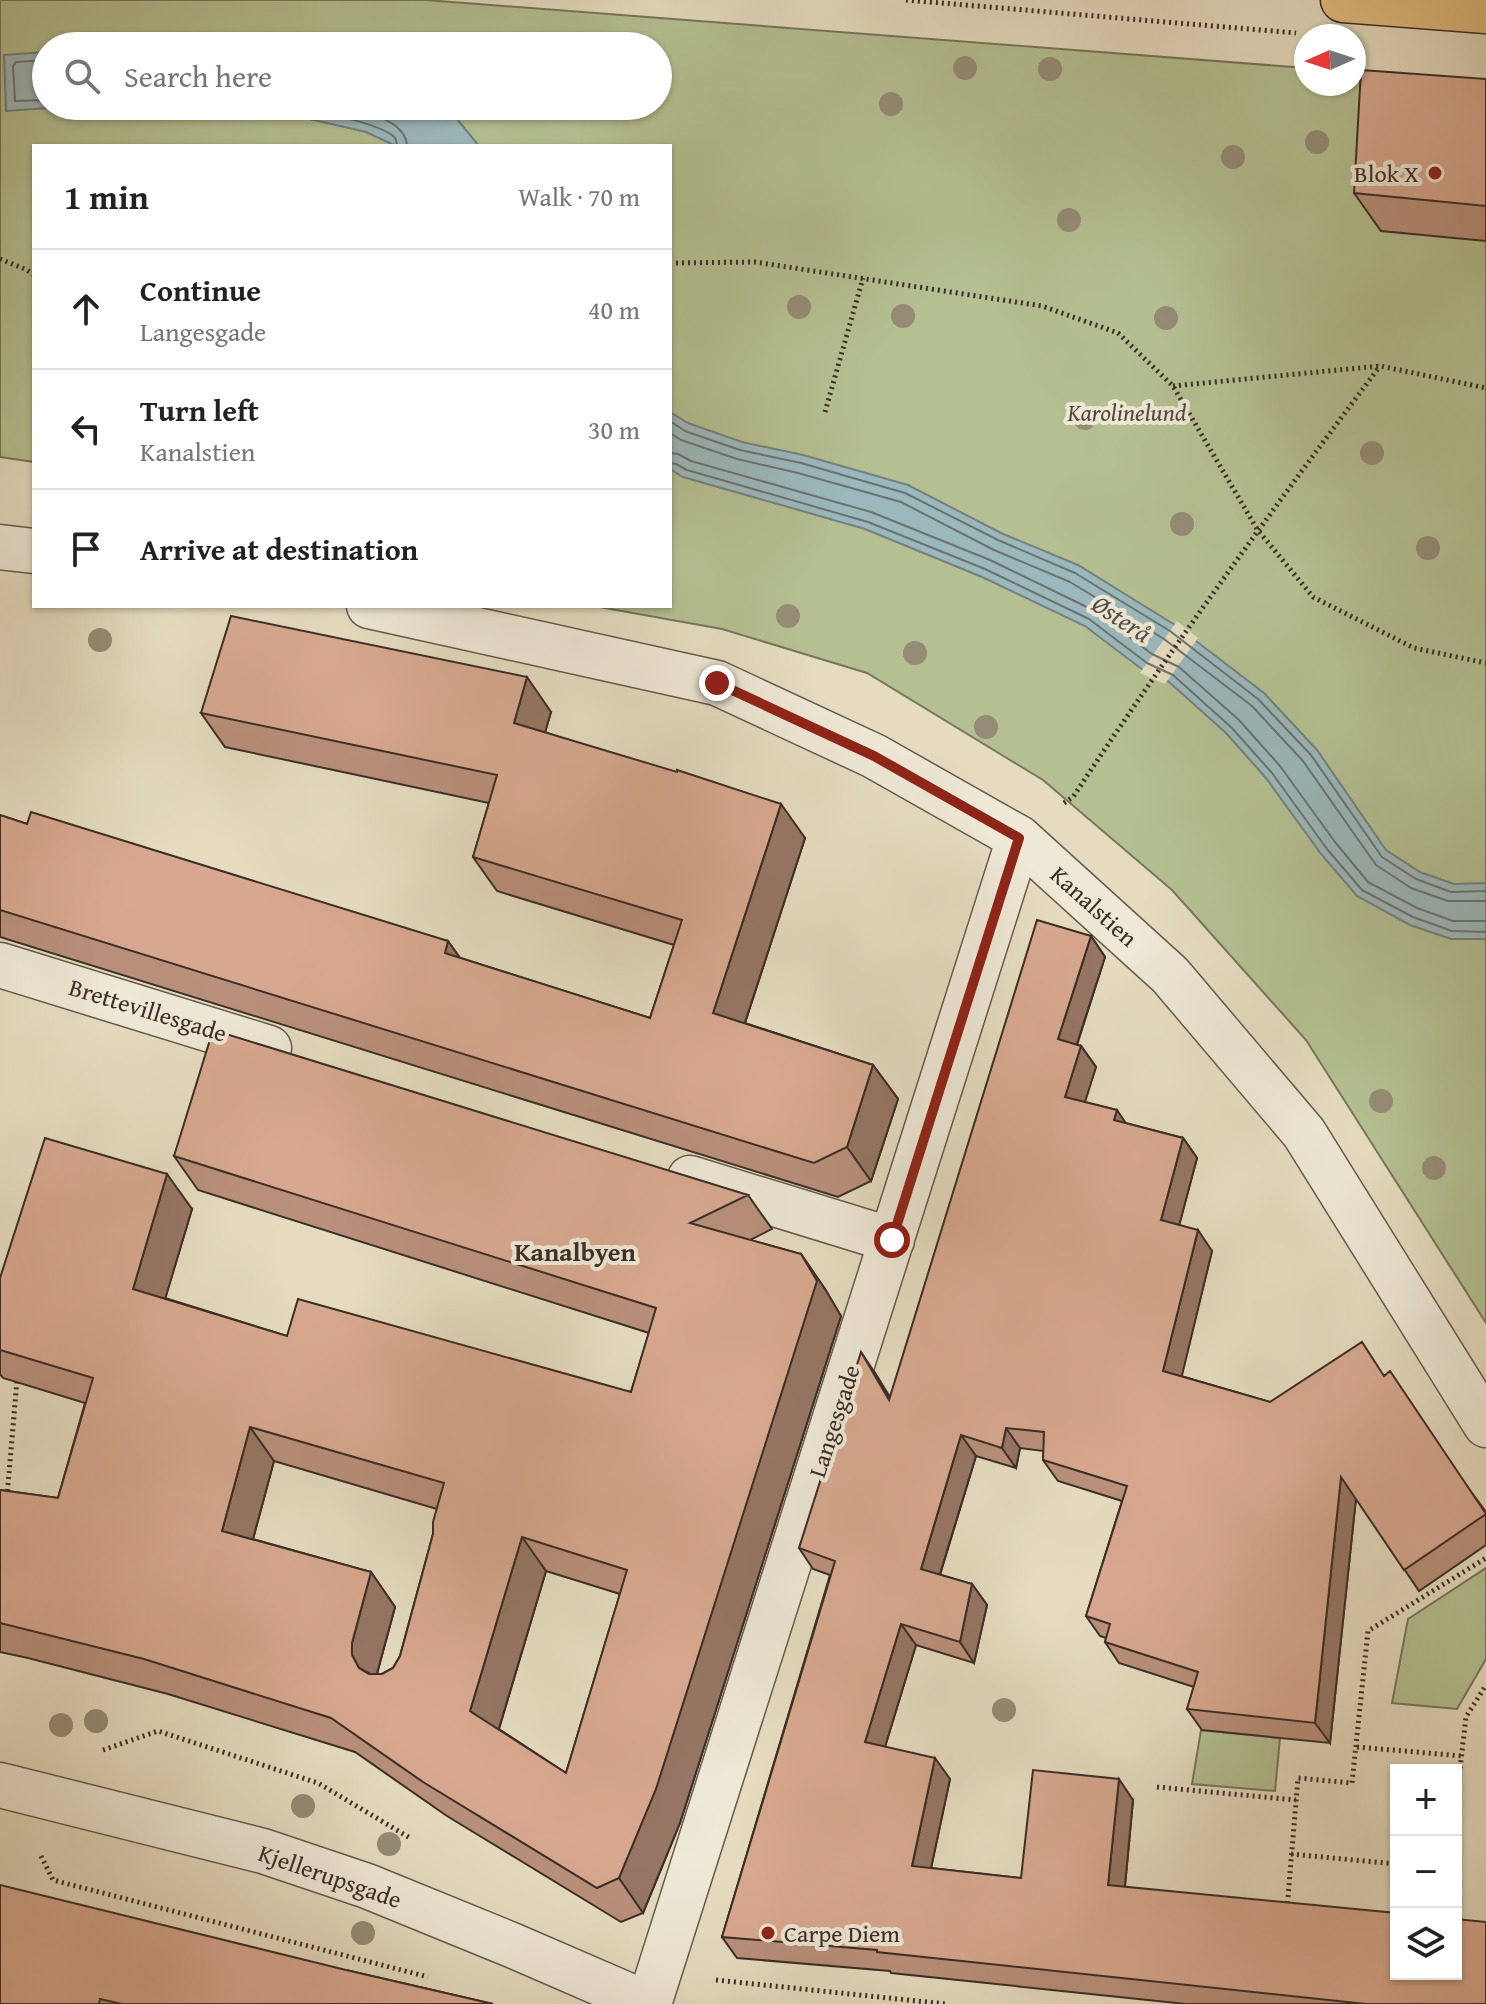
<!DOCTYPE html>
<meta charset="utf-8">
<style>
body{margin:0;font-family:"Gentium Book Plus",serif;background:#f2f2f2;color:#222}
.controls{position:absolute;right:24px;bottom:24px;display:grid;overflow:hidden;border-radius:0px;box-shadow:0 2px 6px #0004}
.controls button{width:72px;height:72px;display:grid;place-items:center;padding:0;border:0;border-bottom:2px solid #e0e0e0;background:#fff;color:#222;font:40px sans-serif}
.compass{position:absolute;left:1294px;top:24px;width:72px;height:72px;border-radius:50%;background:#fff;box-shadow:0 2px 6px #0004;rotate:267deg}
.stop{position:absolute;width:24px;height:24px;margin:-18px;border:6px solid #8f2418;border-radius:50%;background:#fff}
.stop.end{background:#8f2418;border-color:#fff;box-shadow:0 2px 8px #0008}
.list{margin:0;padding:0;list-style:none}
h2{display:flex;justify-content:space-between;align-items:center;height:104px;margin:0;padding:0 32px;font-size:34px}
h2 small{font-size:26px;font-weight:400;color:#767676}
.list li{display:grid;grid-template-columns:52px 1fr auto;gap:24px;align-items:center;box-sizing:border-box;height:120px;padding:0 32px;border-top:2px solid #e0e0e0}
.list b{display:block;font-size:30px;white-space:nowrap}
.list p{margin:0;font-size:26px;white-space:nowrap;color:#767676}
.list em{font-size:26px;font-style:normal;color:#767676}
.icon{flex:none;width:44px;height:44px;fill:none;stroke:currentColor;stroke-width:2;stroke-linecap:round;stroke-linejoin:round}
.map{position:relative;flex:none;width:1486px;height:2004px;overflow:hidden}
.search{position:absolute;background:#fff;box-shadow:0 2px 6px #0004;left:32px;top:32px;width:640px;height:88px;display:flex;align-items:center;gap:20px;box-sizing:border-box;padding:0 28px;border-radius:44px;color:#767676;font-size:30px}
.panel{position:absolute;background:#fff;box-shadow:0 2px 6px #0004;left:32px;top:144px;width:640px;height:464px;border-radius:0px}
.map>svg:first-child{display:block}
.green{fill:#b4c092;stroke:#78765c;stroke-width:2;fill-rule:evenodd}
.water{fill:#9bb9bd;stroke:#758181;stroke-width:2}
.pier{fill:#e5dcc0}
.lines{fill:none;stroke-linecap:round;stroke-linejoin:round}
.shore{stroke:#6b7372;stroke-width:2}
.minor-casing{stroke:#66594d;stroke-width:47}
.major-casing{stroke:#3b2d27;stroke-width:47}
.path{stroke:#3b2d27;stroke-width:5;stroke-dasharray:2 4;stroke-linecap:butt}
.minor{stroke:#eee8d6;stroke-width:44}
.major{stroke:#e2be80;stroke-width:44}
.tree{fill:#958c77}
.wall{fill:#b9907b;stroke:#3b2d27;stroke-width:2;fill-rule:evenodd}
.shaded-wall{fill:#967664;stroke:#3b2d27;stroke-width:2}
.building{fill:#d7a88f;stroke:#3b2d27;stroke-width:2;fill-rule:evenodd}
.route{stroke:#8f2418;stroke-width:10}
.poi-dot{fill:#8f2418;stroke:#eee8d6;stroke-width:3}
.labels{text-anchor:middle;dominant-baseline:central;stroke-width:8;stroke-linejoin:round;paint-order:stroke}
.poi-label{font-size:24px;fill:#3b2d27;stroke:#eee8d6;text-anchor:end}
.park-label{font-size:24px;font-style:italic;fill:#534a3c;stroke:#eee8d6}
.street-label{font-size:24px;fill:#3b2d27;stroke:#eee8d6}
.water-label{font-size:26px;font-style:italic;fill:#53504c;stroke:#eee8d6}
.neighbourhood-label{font-size:26px;font-weight:bold;fill:#3b2d27;stroke:#eee8d6}
</style>
<div class="map">
<svg width="1486" height="2004" viewBox="0 0 1486 2004">
<rect width="100%" height="100%" fill="#e5dcc0"/>
<filter id="stains"><feTurbulence type="fractalNoise" baseFrequency=".0025" numOctaves="4"/><feColorMatrix values="0 0 0 0 .2 0 0 0 0 .09 0 0 0 0 .02 0 0 0 .5 -.17"/></filter>
<radialGradient id="worn" r=".72"><stop offset=".6" stop-color="#630" stop-opacity="0"/><stop offset="1" stop-color="#630" stop-opacity=".3"/></radialGradient>
<path class="green" d="M0,0H426L1306,68V84H1354V71L1486,82V1323L1306,1040L1172,890L1043,780L867,673L722,629L594,606H670V146H34V462L0,457ZM46,46H658V106H46Z
M1486,1568V1659L1457,1709L1392,1703L1408,1619Z
M1201,1730L1280,1738L1275,1791L1192,1784Z"/>
<path class="water" d="M46,52V106H78L6,111L4,55Z
M94,106H443L449,109L479,146H396L366,132L297,116L224,110Z
M670,412L688,423L742,442L803,455L908,485L1001,533L1078,565L1175,625L1264,693L1317,750L1386,850L1420,872L1454,884L1486,883V939H1451L1410,925L1357,896L1321,854L1266,778L1226,733L1168,681L1143,670L1085,626L982,577L865,529L683,477L670,469Z"/>
<path class="pier" d="M1177,621L1198,638L1165,684L1140,673Z"/>
<g class="lines">
<path class="shore" d="M46,60L16,62L13,66L15,101L46,100
M276,106C303,108 370,120 392,135C397,139 396,140 397,146
M335,106C358,111 405,117 407,146
M670,421L685,431L740,450L801,463L905,493L998,540L1075,573L1170,631L1258,699L1311,755L1382,857L1416,879L1451,892L1486,891
M670,433L681,440L737,459L798,473L901,502L994,550L1070,582L1164,639L1252,706L1303,761L1376,865L1411,888L1448,901H1486
M670,453L678,454L691,461L871,512L990,560L1093,610L1152,654L1179,667L1239,720L1280,766L1335,842L1368,882L1417,908L1453,921H1486
M670,463L676,464L687,470L868,522L985,569L1089,619L1147,663L1173,675L1232,728L1272,773L1327,849L1362,890L1413,917L1452,931L1486,932"/>
<g class="minor-casing">
<path id="minor" d="M0,547L34,551
M369,606L717,683L874,756L1019,838L1170,975L1304,1133L1486,1425
M0,965L269,1048
M690,1178L892,1240
M0,1785L263,1851L367,1886L514,1946L648,2004
M649,2004L1019,838"/>
</g>
<g class="major-casing">
<path id="major" d="M1343,0L1486,11"/>
</g>
<path class="path" d="M906,0L1296,33
M0,259L27,270L34,275
M670,263L755,262L1042,306L1118,333L1173,386L1257,529L1313,597L1414,648L1486,663
M1173,386L1380,366L1486,388
M825,412L863,278
M1064,803L1073,797C1170,650 1274,507 1380,366
M7,1497L17,1380
M1357,1747L1462,1756
M103,1750L158,1731L318,1783L410,1838
M1157,1787L1296,1800
M1456,1804L1466,1717L1486,1685
M1291,1854L1396,1864
M41,1856L53,1880L428,1977
M1287,1909L1298,1778L1352,1783L1368,1631L1486,1558
M716,1980L946,2004"/>
<use href="#minor" class="minor"/>
<use href="#major" class="major"/>
</g>
<g class="tree">
<circle cx="965" cy="68" r="12"/>
<circle cx="1050" cy="69" r="12"/>
<circle cx="891" cy="104" r="12"/>
<circle cx="1317" cy="142" r="12"/>
<circle cx="1233" cy="157" r="12"/>
<circle cx="1069" cy="220" r="12"/>
<circle cx="799" cy="307" r="12"/>
<circle cx="903" cy="316" r="12"/>
<circle cx="1166" cy="318" r="12"/>
<circle cx="1085" cy="418" r="12"/>
<circle cx="1372" cy="453" r="12"/>
<circle cx="1182" cy="524" r="12"/>
<circle cx="1428" cy="548" r="12"/>
<circle cx="788" cy="616" r="12"/>
<circle cx="100" cy="640" r="12"/>
<circle cx="915" cy="653" r="12"/>
<circle cx="986" cy="727" r="12"/>
<circle cx="1381" cy="1101" r="12"/>
<circle cx="1434" cy="1168" r="12"/>
<circle cx="1004" cy="1710" r="12"/>
<circle cx="96" cy="1721" r="12"/>
<circle cx="61" cy="1725" r="12"/>
<circle cx="303" cy="1806" r="12"/>
<circle cx="389" cy="1844" r="12"/>
<circle cx="363" cy="1933" r="12"/>
</g>
<path class="wall" d="M1486,79V241L1381,231L1354,193Z
M551,712L545,732L805,838L745,1023L873,1065L898,1099L871,1181L838,1197L0,937V815L27,824L448,941L460,958L650,1018L674,945L497,891L473,857L489,803L225,747L201,713Z
M1091,936L1105,957L1077,1045L1081,1046L1096,1067L1084,1102L1117,1110L1125,1123L1183,1138L1197,1158L1179,1225L1212,1251L1181,1376L1270,1402L1385,1375L1486,1512V1545L1419,1591L1356,1498L1330,1743L1202,1730L1187,1709L1194,1687L1119,1663L1105,1642L1106,1638L1100,1636L1086,1616L1122,1501L1058,1481L1043,1460L1044,1451L1020,1448L1016,1468L976,1456L940,1575L972,1584L987,1605L974,1663L916,1645L885,1747L950,1779L931,1868L1021,1878L1133,1800L1125,1887L1486,2004H1186L891,1973L890,1971L737,1958L722,1937L830,1575L813,1569L799,1548L875,1373L890,1397Z
M174,1156L748,1195L772,1229L750,1240L801,1254L825,1289L841,1316L680,1823L643,1913L621,1922L447,1816L355,1752L168,1694L28,1658L0,1652V1490L58,1498L85,1403L3,1378L0,1374V1278L192,1209L165,1298L287,1336L631,1392L649,1333L198,1190ZM274,1461L437,1509L433,1534L400,1656L393,1668L382,1674H377L395,1607L371,1572L253,1539ZM546,1571L620,1594L566,1773L499,1729Z
M346,1970L493,2004H0Z"/>
<path class="shaded-wall" d="M527,677L551,712L538,757L514,723Z
M781,804L805,838L737,1047L713,1013Z
M1091,936L1105,957L1072,1059L1058,1039Z
M448,941L472,975L445,953Z
M1081,1046L1096,1067L1080,1118L1065,1097Z
M873,1065L898,1099L871,1181L847,1147Z
M1117,1110L1131,1131L1114,1120Z
M1183,1138L1197,1158L1175,1241L1161,1220Z
M167,1174L192,1209L158,1323L133,1289Z
M1198,1230L1212,1251L1178,1392L1163,1371Z
M801,1254L825,1289L841,1316L680,1823L643,1913L619,1878Z
M861,1352L875,1373L903,1420L889,1400Z
M250,1427L274,1461L246,1565L222,1531Z
M1006,1428L1020,1448L1016,1468L1002,1448Z
M961,1435L976,1456L935,1590L921,1569Z
M1341,1477L1356,1498L1330,1743L1315,1723Z
M522,1537L546,1571L494,1745L470,1711Z
M371,1572L395,1607L376,1677L359,1668L352,1655V1643Z
M972,1584L987,1605L974,1663L960,1642Z
M901,1624L916,1645L880,1763L865,1742Z
M935,1758L950,1779L927,1887L912,1866Z
M1119,1779L1133,1800L1123,1906L1108,1885Z"/>
<path class="building" d="M1361,70L1486,79V206L1354,193Z
M231,616L527,677L514,723L677,772V770L781,804L713,1013L873,1065L847,1147L814,1163L0,910V815L27,824L31,812L448,941L445,953L650,1018L682,920L473,857L497,775L201,713Z
M1037,920L1091,936L1058,1039L1081,1046L1065,1097L1117,1110L1114,1120L1183,1138L1161,1220L1198,1230L1163,1371L1270,1402L1362,1342L1384,1376L1390,1371L1486,1514L1404,1570L1341,1477L1315,1723L1187,1709L1198,1672L1105,1642L1110,1624L1086,1616L1127,1486L1043,1460L1044,1432L1006,1428L1002,1448L961,1435L921,1569L972,1584L960,1642L901,1624L865,1742L935,1758L912,1866L1021,1878L1033,1770L1119,1779L1108,1885L1396,1913V1974H1456V1919L1486,1922V2004H1366L877,1952V1950L722,1937L835,1561L799,1548L861,1352L889,1400Z
M213,1030L748,1195L690,1223L801,1254L817,1281L656,1789L619,1878L597,1888L423,1782L331,1718L144,1659L0,1623V1490L58,1498L93,1378L0,1350V1278L45,1138L167,1174L133,1289L287,1336L298,1299L631,1392L656,1308L174,1156ZM250,1427L444,1483L433,1522V1534L400,1656L393,1668L382,1674H369L359,1668L352,1655V1643L371,1572L222,1531ZM522,1537L627,1570L566,1773L470,1711Z
M0,1885L346,1970L493,2004H122L100,1999L99,2004H0Z"/>
<g class="lines">
<path class="route" d="M717,683L874,756L1019,838L892,1240"/>
</g>
<g class="poi-dot">
<circle cx="1435" cy="173" r="8"/>
<circle cx="768" cy="1933" r="8"/>
</g>
<g class="labels">
<g class="poi-label">
<text x="1419" y="173">Blok X</text>
<text x="784" y="1933" text-anchor="start">Carpe Diem</text>
</g>
<g class="park-label">
<text x="1127" y="412">Karolinelund</text>
</g>
<g class="street-label">
<text transform="translate(1094 906) rotate(42)">Kanalstien</text>
<text transform="translate(148 1010) rotate(17)">Brettevillesgade</text>
<text transform="translate(834 1421) rotate(-72)">Langesgade</text>
<text transform="translate(330 1876) rotate(19)">Kjellerupsgade</text>
</g>
<g class="water-label">
<text transform="translate(1122 618) rotate(33)">Østerå</text>
</g>
<g class="neighbourhood-label">
<text x="575" y="1251">Kanalbyen</text>
</g>
</g>
<rect width="100%" height="100%" filter="url(#stains)"/>
<rect width="100%" height="100%" fill="url(#worn)"/>
</svg>
<div class="controls">
<button>+</button>
<button>−</button>
<button><svg class="icon" aria-label="layers" viewBox="0 0 24 24"><path d="M12 4l9 5-9 5-9-5zM3 14l9 5 9-5"/></svg></button>
</div>
<svg class="compass" viewBox="-18 -18 36 36"><path d="M0-13l5 13h-10z" fill="#e53935"/><path d="M0 13l5-13h-10z" fill="#767676"/></svg>
<div class="stop" style="left:892px;top:1240px"></div>
<div class="stop end" style="left:717px;top:683px"></div>
<div class="search"><svg class="icon" aria-label="search" viewBox="0 0 24 24"><circle cx="10" cy="10" r="6"/><path d="M15 15l6 6"/></svg>Search here</div>
<section class="panel">
<h2>1 min<small>Walk · 70 m</small></h2>
<ul class="list">
<li><svg class="icon" aria-label="ahead" viewBox="0 0 24 24"><path d="M12 20V5M6 11l6-6 6 6"/></svg><div><b>Continue</b><p>Langesgade</p></div><em>40 m</em></li>
<li><svg class="icon" aria-label="left" viewBox="0 0 24 24"><path d="M17 20v-9H6M10 6l-5 5 5 5"/></svg><div><b>Turn left</b><p>Kanalstien</p></div><em>30 m</em></li>
<li><svg class="icon" aria-label="arrive" viewBox="0 0 24 24"><path d="M6 21V4h12l-3 4 3 4H6"/></svg><div><b>Arrive at destination</b></div></li>
</ul>
</section>
</div>
